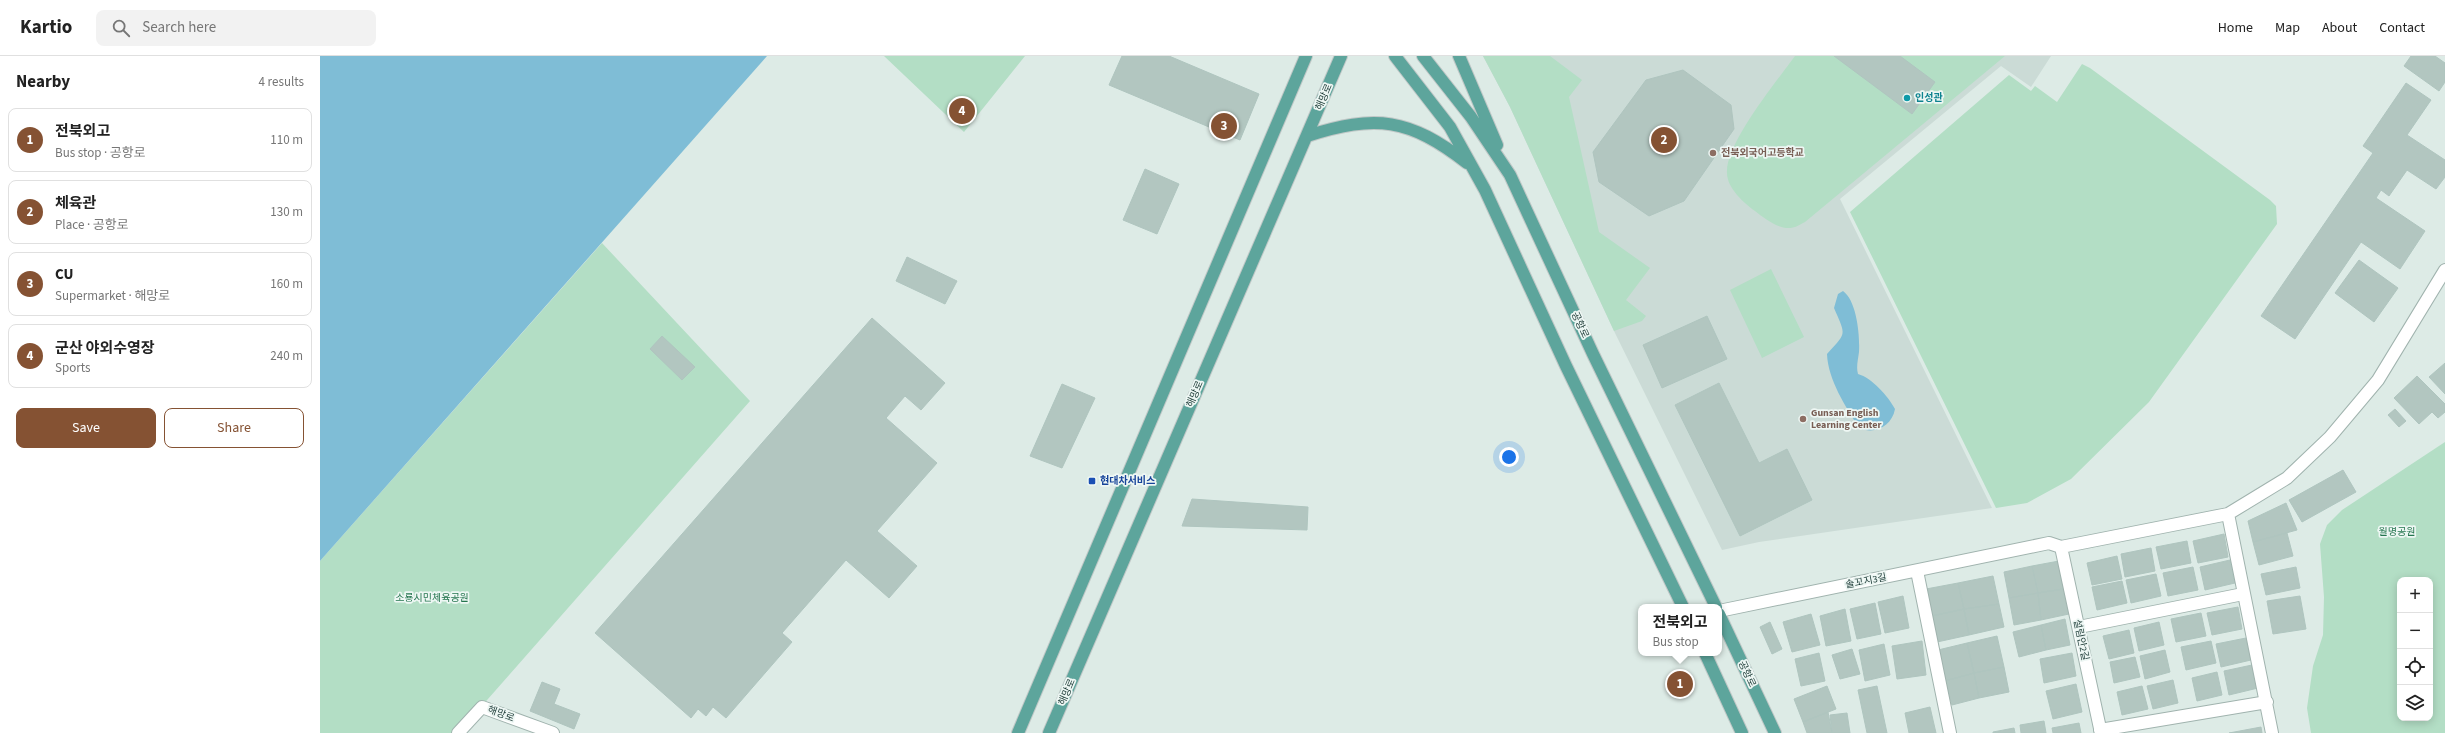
<!DOCTYPE html>
<meta charset="utf-8">
<style>
body{margin:0;font-family:"Source Sans 3","Noto Sans KR",sans-serif;background:#f2f2f2;color:#222}
.controls{position:absolute;right:12px;bottom:12px;display:grid;overflow:hidden;border-radius:8px;box-shadow:0 2px 10px #0003}
.controls button{width:36px;height:36px;display:grid;place-items:center;padding:0;border:0;border-bottom:1px solid #e0e0e0;background:#fff;color:#222;font:20px sans-serif}
.you{position:absolute;left:1189px;top:401px;width:14px;height:14px;margin:-10px;border:3px solid #fff;border-radius:50%;background:#1a73e8;box-shadow:0 0 0 6px #1a73e833}
.badge{display:grid;place-items:center;width:26px;height:26px;border-radius:50%;background:#855233;color:#fff;font-size:13px;font-weight:700}
.pin{position:absolute;translate:-50% -50%;border:2px solid #fff;box-shadow:0 1px 4px #0006}
.popup{position:absolute;left:1318px;top:548px;width:84px;height:52px;box-sizing:border-box;display:grid;place-content:center;border-radius:8px;background:#fff;filter:drop-shadow(0 1px 3px #0005);font-size:13px;white-space:nowrap;color:#767676}
.popup b{font-size:15px;color:#222}
.popup::after{content:'';position:absolute;left:50%;top:100%;margin-left:-8px;border:8px solid transparent;border-top-color:#fff}
.list{margin:0;padding:0;list-style:none}
h2{display:flex;justify-content:space-between;align-items:center;height:52px;margin:0;padding:0 16px;font-size:17px}
h2 small{font-size:13px;font-weight:400;color:#767676}
.list li{display:grid;grid-template-columns:26px 1fr auto;gap:12px;align-items:center;box-sizing:border-box;height:64px;margin:0 8px 8px;padding:0 8px;border:1px solid #e0e0e0;border-radius:8px}
.list b{display:block;font-size:15px;white-space:nowrap}
.list p{margin:0;font-size:13px;white-space:nowrap;color:#767676}
.list em{font-size:13px;font-style:normal;color:#767676}
.actions{display:flex;gap:8px;padding:12px 16px}
.actions a{flex:1;padding:9px 0;border:1px solid #855233;border-radius:8px;text-align:center;font-size:14px;color:#855233}
.actions .main{background:#855233;color:#fff}
.icon{flex:none;width:22px;height:22px;fill:none;stroke:currentColor;stroke-width:2;stroke-linecap:round;stroke-linejoin:round}
.map{position:relative;flex:none;width:2125px;height:677px;overflow:hidden}
header{display:flex;align-items:center;gap:24px;box-sizing:border-box;height:56px;padding:0 20px;background:#fff;border-bottom:1px solid #e0e0e0}
header strong{font-size:19px}
nav{display:flex;gap:22px;margin-inline-start:auto;font-size:14px}
.search{width:280px;height:36px;background:#f2f2f2;display:flex;align-items:center;gap:10px;box-sizing:border-box;padding:0 14px;border-radius:8px;color:#767676;font-size:15px}
main{display:flex}
aside{flex:1;background:#fff}
.map>svg:first-child{display:block}
.built{fill:#cbdbd6}
.green{fill:#b3dec5;fill-rule:evenodd}
.water{fill:#7fbdd6}
.building{fill:#b2c6c0;stroke:#afc5bf}
.lines{fill:none;stroke-linecap:round;stroke-linejoin:round}
.minor-casing{stroke:#a0b3ae;stroke-width:14}
.major-casing{stroke:#c0c8c7;stroke-width:14}
.minor{stroke:#fff;stroke-width:12}
.major{stroke:#5da59c;stroke-width:12}
.culture-dot{fill:#0f9aa8;stroke:#eef7f4;stroke-width:1.5}
.education-dot{fill:#8d6e63;stroke:#eef7f4;stroke-width:1.5}
.transit-dot{fill:#1a4fb4;stroke:#eef7f4;stroke-width:1.5}
.labels{text-anchor:middle;dominant-baseline:central;stroke-width:3.5;stroke-linejoin:round;paint-order:stroke}
.street-label{font-size:10px;fill:#1d3b37;stroke:#eef7f4}
.culture-label{font-size:10px;font-weight:bold;fill:#0d838f;stroke:#eef7f4;text-anchor:start}
.education-label{font-size:10px;font-weight:bold;fill:#785e54;stroke:#eef7f4;text-anchor:start}
.transit-label{font-size:10px;font-weight:bold;fill:#164399;stroke:#eef7f4;text-anchor:start}
.park-label{font-size:10px;fill:#24754e;stroke:#eef7f4}
</style>
<header>
<strong>Kartio</strong>
<div class="search"><svg class="icon" aria-label="search" viewBox="0 0 24 24"><circle cx="10" cy="10" r="6"/><path d="M15 15l6 6"/></svg>Search here</div>
<nav><a>Home</a><a>Map</a><a>About</a><a>Contact</a></nav>
</header>
<main>
<aside>
<h2>Nearby<small>4 results</small></h2>
<ul class="list">
<li><span class="badge">1</span><div><b>전북외고</b><p>Bus stop · 공항로</p></div><em>110 m</em></li>
<li><span class="badge">2</span><div><b>체육관</b><p>Place · 공항로</p></div><em>130 m</em></li>
<li><span class="badge">3</span><div><b>CU</b><p>Supermarket · 해망로</p></div><em>160 m</em></li>
<li><span class="badge">4</span><div><b>군산 야외수영장</b><p>Sports</p></div><em>240 m</em></li>
</ul>
<div class="actions"><a class="main">Save</a><a>Share</a></div>
</aside>
<div class="map">
<svg width="2125" height="677" viewBox="0 0 2125 677">
<rect width="100%" height="100%" fill="#ddebe6"/>
<path class="built" d="M1163,0H1731L1711,31L1681,10L1520,143L1672,452L1439,486L1402,494L1294,275L1190,51Z"/>
<path class="green" d="M564,0H705L644,76Z
M1163,0H1230L1262,24L1249,41L1279,176L1330,212L1306,244L1326,260L1322,265L1294,275L1190,51Z
M1475,0H1685L1485,166C1481,168 1475,172 1470,172C1458,173 1444,162 1435,155C1424,147 1407,132 1407,117C1405,88 1457,25 1475,0Z
M1762,8L1770,12L1950,144L1956,150L1957,168L1829,346L1751,423L1707,447L1676,452L1530,156L1689,19L1711,35L1715,30L1737,46Z
M282,187L430,345L138,677H0V505Z
M1451,213L1484,281L1442,302L1410,234Z
M2125,386V677H1991L1987,652L1993,610L2003,579L2004,541L2000,488L2007,469L2022,454ZM2080,524H2110V662H2080Z"/>
<path class="water" d="M0,0H447L0,505Z
M1523,235C1537,245 1540,280 1539,296C1538,304 1536,311 1538,318C1552,322 1568,340 1575,353C1572,370 1555,379 1539,372C1526,351 1508,324 1507,298C1527,276 1526,280 1514,252L1518,238Z"/>
<path class="building" d="M802,0H849L939,38L920,84L789,29Z
M1514,0H1580L1615,26L1592,58Z
M2091,0H2115L2125,7V26L2119,35L2084,10Z
M1363,14L1411,49L1414,73L1364,145L1329,160L1279,126L1273,96L1326,24Z
M2086,27L2111,44L2087,79L2125,104V121L2116,133L2087,114L2069,140L2061,134L2056,142L2105,175L2080,213L2041,186L1975,283L1941,260L2053,97L2043,90Z
M825,113L859,128L837,178L803,164Z
M587,201L637,225L625,248L576,225Z
M2039,204L2078,232L2054,266L2015,237Z
M1387,260L1407,303L1342,332L1323,289Z
M552,262L625,327L601,354L585,340L566,362L617,407L557,475L597,510L569,542L526,504L462,577L472,586L406,662L393,651L386,660L378,653L371,662L275,577Z
M342,280L375,311L362,324L330,293Z
M2125,307V338L2109,321Z
M2097,320L2125,348V356L2118,362L2112,356L2099,368L2074,342Z
M1399,327L1439,407L1467,393L1492,444L1420,480L1355,349Z
M742,328L775,342L742,412L710,400Z
M2075,353L2086,365L2079,371L2068,359Z
M2023,414L2036,436L1982,466L1969,444Z
M872,443L988,451L987,474L862,470Z
M1966,447L1977,474L1933,486L1928,465Z
M1967,477L1973,500L1939,509L1933,486Z
M1904,478L1908,501L1878,507L1873,485Z
M1867,485L1871,507L1841,513L1836,491Z
M1831,492L1835,515L1805,521L1801,498Z
M1797,500L1802,523L1772,529L1767,507Z
M1910,504L1915,527L1885,534L1880,511Z
M1739,505L1743,533L1718,537L1712,510Z
M1712,510L1718,537L1689,542L1684,516Z
M1873,511L1878,534L1848,540L1843,517Z
M1976,511L1980,532L1946,539L1941,518Z
M1836,518L1841,540L1811,547L1806,524Z
M1673,520L1679,548L1644,553L1638,527Z
M1802,525L1807,547L1777,554L1772,531Z
M1638,527L1644,553L1612,560L1606,533Z
M1743,533L1749,558L1721,564L1718,537Z
M1718,537L1721,564L1694,569L1689,542Z
M1583,540L1589,572L1565,577L1558,546Z
M1980,540L1986,573L1953,578L1947,545Z
M1555,547L1561,578L1537,583L1530,553Z
M1679,548L1684,571L1649,579L1644,553Z
M1918,551L1922,573L1892,579L1887,557Z
M1525,553L1531,585L1506,590L1500,560Z
M1644,553L1649,579L1617,586L1612,560Z
M1881,557L1886,580L1856,586L1851,563Z
M1491,558L1500,589L1472,596L1463,566Z
M1745,563L1750,589L1726,594L1721,569Z
M1450,566L1462,593L1452,598L1440,571Z
M1839,566L1844,589L1819,595L1814,572Z
M1721,569L1726,594L1699,601L1693,576Z
M1809,574L1814,597L1789,603L1783,580Z
M1677,580L1684,611L1654,617L1647,587Z
M1926,582L1931,604L1901,611L1896,588Z
M1602,585L1606,619L1577,623L1572,590Z
M1891,585L1896,607L1866,614L1861,591Z
M1647,587L1654,617L1625,625L1618,594Z
M1564,588L1570,619L1545,625L1539,594Z
M1532,593L1540,618L1520,623L1512,599Z
M1845,594L1850,616L1825,623L1820,600Z
M1499,597L1505,625L1481,630L1475,603Z
M1752,597L1756,620L1724,627L1720,603Z
M1815,601L1820,621L1794,627L1790,606Z
M1932,609L1938,632L1909,639L1904,615Z
M1684,611L1689,636L1659,642L1654,617Z
M1897,616L1902,639L1877,645L1872,622Z
M1654,617L1659,642L1632,649L1625,625Z
M1853,624L1858,647L1833,653L1827,630Z
M222,626L240,633L234,648L260,658L254,673L210,655Z
M1756,628L1762,656L1733,663L1726,635Z
M1507,630L1516,653L1483,666L1474,643Z
M1557,630L1567,677H1547L1538,634Z
M1822,630L1828,653L1802,659L1797,636Z
M1610,651L1616,677H1589L1585,657Z
M1508,656L1512,677H1487L1483,666Z
M1527,657L1530,677H1512L1510,659Z
M1724,665L1726,677H1701L1700,669Z
M1759,667L1761,677H1733L1732,672Z
M1941,671L1942,677H1909Z
M1694,672L1695,677H1673V676Z"/>
<g class="lines">
<g class="minor-casing">
<path id="minor" d="M1908,458L1952,677
M1741,491L1781,677
M1597,515L1630,677
M1399,555L1729,487L1741,491L1908,458L1967,422L2010,381L2058,324L2125,214
M1759,571L1923,538
M1780,674L1947,646
M138,677L162,651L233,677"/>
</g>
<g class="major-casing">
<path id="major" d="M1075,0L1130,71L1165,134L1246,310L1363,551
M1103,0L1151,61L1190,119L1273,298L1396,551
M1139,0L1177,89
M987,80C1056,58 1089,62 1147,107
M1399,558L1455,677
M1385,597L1422,677
M698,677L986,0
M729,677L1021,0"/>
</g>
<use href="#minor" class="minor"/>
<use href="#major" class="major"/>
</g>
<circle class="culture-dot" cx="1587" cy="42" r="4"/>
<g class="education-dot">
<circle cx="1393" cy="97" r="4"/>
<circle cx="1483" cy="363" r="4"/>
</g>
<rect class="transit-dot" x="768" y="421" width="8" height="8" rx="2"/>
<g class="labels">
<g class="street-label">
<text transform="translate(1004 41) rotate(-67)">해망로</text>
<text transform="translate(1260 269) rotate(65)">공항로</text>
<text transform="translate(875 338) rotate(-67)">해망로</text>
<text transform="translate(1546 525) rotate(-11)">솔꼬지3길</text>
<text transform="translate(1761 584) rotate(78)">설림안2길</text>
<text transform="translate(1427 618) rotate(65)">공항로</text>
<text transform="translate(747 636) rotate(-67)">해망로</text>
<text transform="translate(181 658) rotate(20)">해망로</text>
</g>
<g class="culture-label">
<text x="1595" y="42">인성관</text>
</g>
<g class="education-label">
<text x="1401" y="97">전북외국어고등학교</text>
<text x="1491" y="357">Gunsan English<tspan x="1491" dy="12">Learning Center</tspan></text>
</g>
<g class="transit-label">
<text x="780" y="425">현대차서비스</text>
</g>
<g class="park-label">
<text x="2077" y="476">월명공원</text>
<text x="112" y="542">소룡시민체육공원</text>
</g>
</g>
</svg>
<div class="controls">
<button>+</button>
<button>−</button>
<button><svg class="icon" aria-label="locate" viewBox="0 0 24 24"><circle cx="12" cy="12" r="6"/><path d="M12 2v4M12 18v4M2 12h4M18 12h4"/></svg></button>
<button><svg class="icon" aria-label="layers" viewBox="0 0 24 24"><path d="M12 4l9 5-9 5-9-5zM3 14l9 5 9-5"/></svg></button>
</div>
<div class="you"></div>
<div class="pin badge" style="left:1360px;top:628px">1</div>
<div class="popup"><b>전북외고</b>Bus stop</div>
<div class="pin badge" style="left:1344px;top:84px">2</div>
<div class="pin badge" style="left:904px;top:70px">3</div>
<div class="pin badge" style="left:642px;top:55px">4</div>
</div>
</main>
